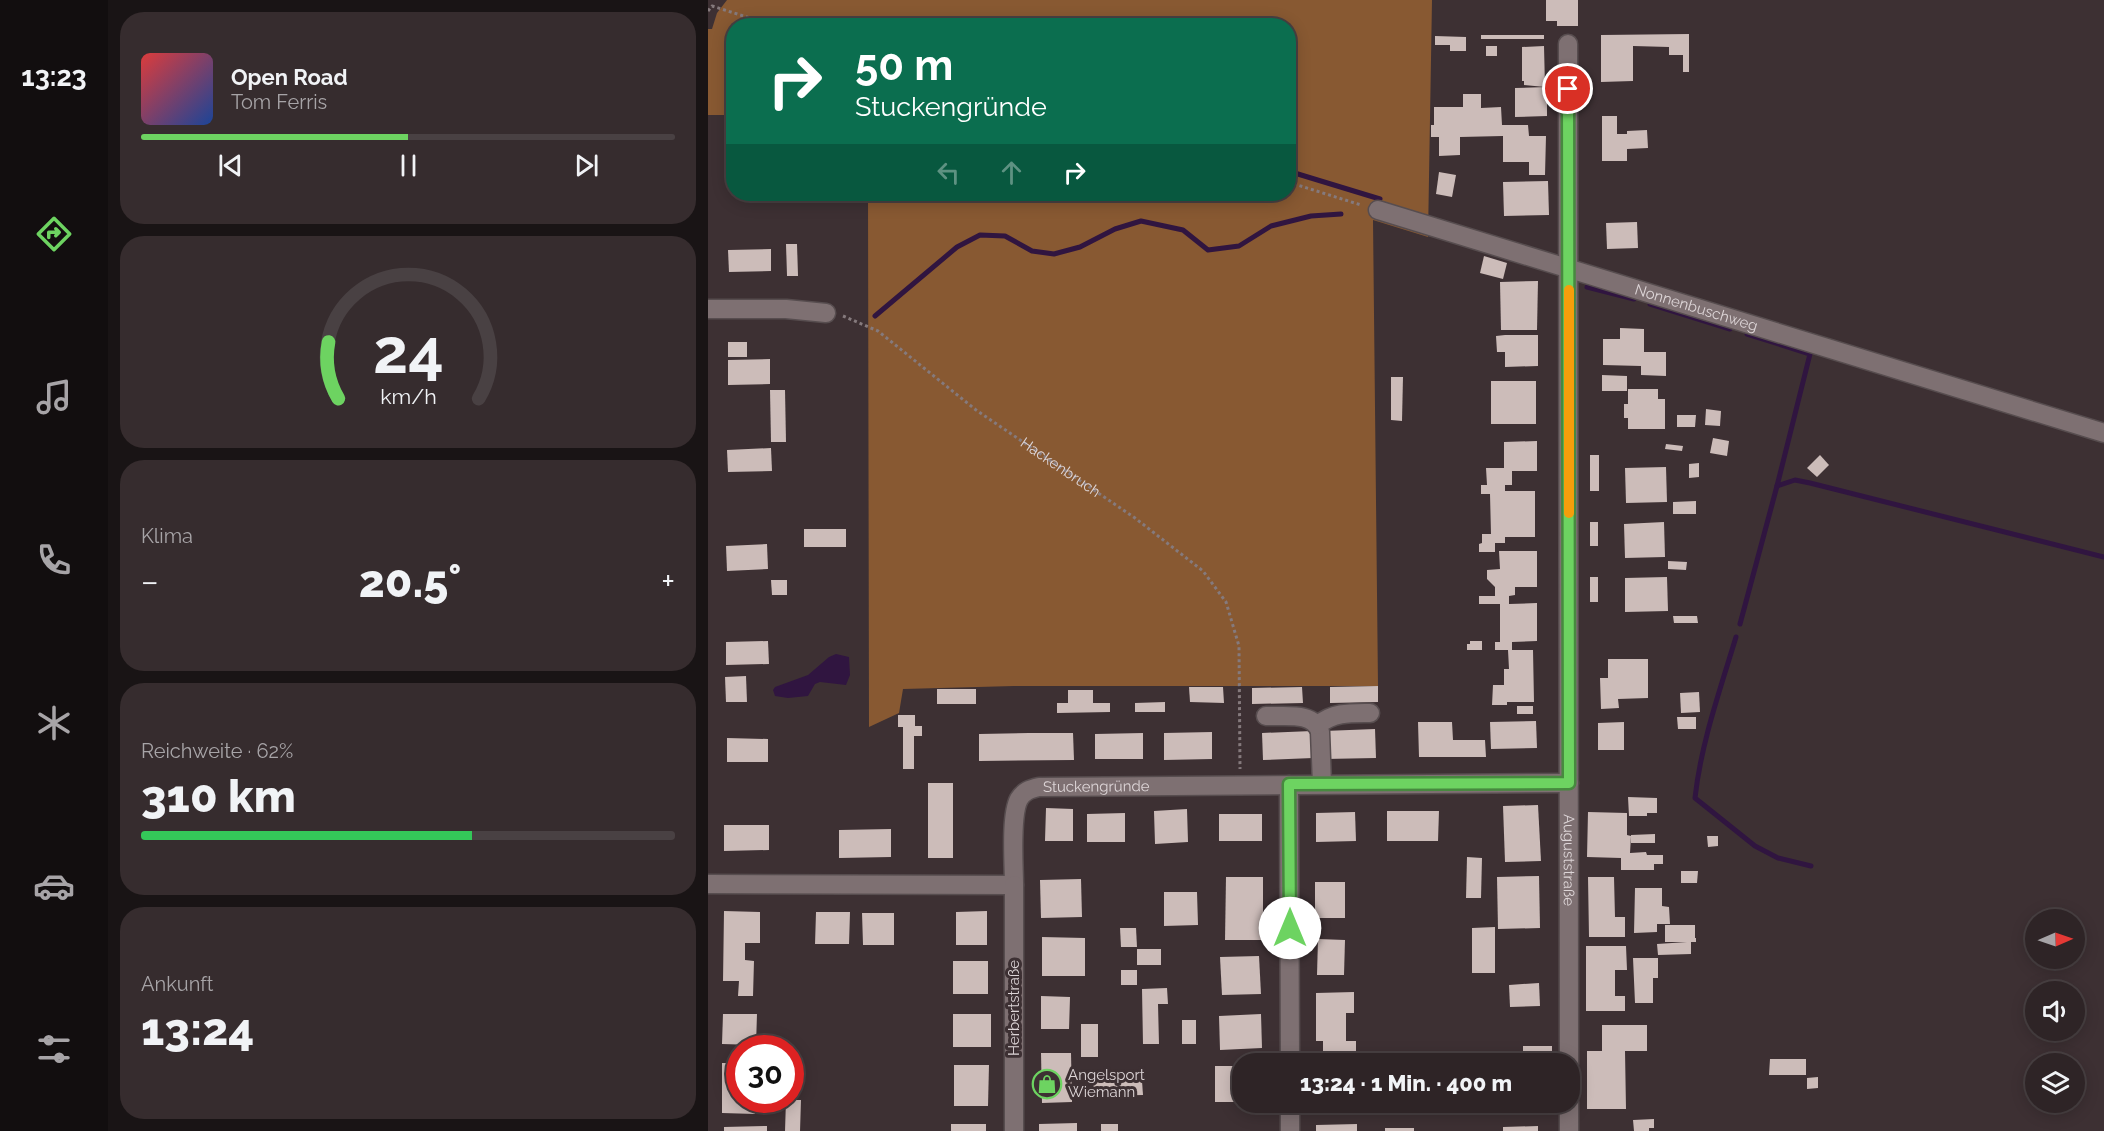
<!DOCTYPE html>
<html lang="de">
<meta charset="utf-8">
<style>
:root{--surface:#2e2426;--page:#362c2e;--text:#f1f3f6;--muted:#a7a4a7;--line:#494143;--accent:#6dd361}
body{margin:0;font-family:Raleway,sans-serif;background:var(--page);color:var(--text);height:100vh;display:flex;flex-direction:column;font-size:22px;white-space:nowrap}
*{box-sizing:border-box;margin:0}
p{font-size:20px;color:var(--muted)}
.icon{flex:none;width:33px;height:33px;fill:none;stroke:currentColor;stroke-width:2;stroke-linecap:round;stroke-linejoin:round}
.map{position:relative;flex:1;overflow:hidden}
.sheet{display:flex;flex-direction:column;gap:12px;padding:12px;background:#191415;width:600px}
.sheet>*{flex:none}
.hud{position:absolute;left:18px;top:18px;width:570px;height:183px;border-radius:24px;box-shadow:0 3px 15px #0003,0 0 0 2px var(--line);background:#0b6e4f;color:#fff;overflow:hidden}
.needle{width:39px;rotate:88deg}
.tools{position:absolute;left:1317px;top:909px;display:grid;gap:12px}
.tools a{display:grid;place-items:center;width:60px;height:60px;border-radius:50%;background:var(--surface);box-shadow:0 3px 15px #0003,0 0 0 2px var(--line);font-size:30px}
.speed{position:absolute;left:18px;top:1035px;display:flex;gap:12px;font-size:30px;font-weight:700;text-align:center}
.speed>*{display:grid;place-content:center;width:78px;height:78px;border-radius:50%;background:var(--surface);box-shadow:0 3px 15px #0003,0 0 0 2px var(--line);line-height:1}
.speed .limit{border:9px solid #d22;background:#fff;color:#111}
.pin{position:absolute;display:grid;place-items:center;width:51px;height:51px;color:#fff;margin:-26px;border:3px solid #fff;border-radius:50%;box-shadow:0 2px 6px #0007}
.me{position:absolute;width:66px;margin:-33px;rotate:0deg;stroke-linejoin:round;filter:drop-shadow(0 0 4px #0008)}
.turn{display:flex;align-items:center;gap:21px;height:126px;padding:0 30px;font-size:27px}
.turn .icon{width:78px;height:78px;stroke-width:2.5}
.turn b{display:block;font-size:42px;line-height:51px}
.lanes{display:flex;align-items:center;height:57px;padding:0 30px;background:#0003;justify-content:center;gap:30px;direction:ltr}
.lanes .off{opacity:.35}
.big{font-size:45px;font-weight:800;line-height:1.1}
.sheet .card{flex:1;display:flex;flex-direction:column;justify-content:center;gap:9px;min-width:0;padding:0 21px;border-radius:24px;background:var(--page)}
.sheet .dial{align-items:center;gap:0}
.dial svg{height:156px;overflow:visible;fill:none;stroke:var(--line);stroke-width:7;stroke-linecap:round;text-anchor:middle}
.dial text{fill:var(--text);stroke:none}
.song{display:flex;align-items:center;gap:18px}
.cover{width:72px;height:72px;border-radius:9px;background:linear-gradient(135deg,hsl(0 70% 55%),hsl(220 70% 35%))}
.played{height:6px;border-radius:3px;background:linear-gradient(90deg,var(--accent) 50%,var(--line) 50%)}
.keys{display:flex;justify-content:space-around;direction:ltr}
.heat{display:flex;justify-content:space-between;align-items:center;font-size:33px;direction:ltr}
.charge{height:9px;border-radius:4px;background:linear-gradient(90deg,#34c759 62%,var(--line) 0)}
.trip{position:absolute;left:524px;top:1053px;width:348px;height:60px;border-radius:24px;background:var(--surface);box-shadow:0 3px 15px #0003,0 0 0 2px var(--line);font-weight:800;line-height:60px;text-align:center}
main{display:flex;flex:1;min-height:0}
.tabs{display:flex;flex-direction:column;width:108px;justify-content:space-around;align-items:center;background:#120e0f;color:var(--muted)}
.tabs .icon{width:42px;height:42px}
.tabs .active{color:var(--accent)}
.tabs b{font-size:27px;color:var(--text)}
.map>svg:first-child{display:block}
.forest{fill:#885932}
.water{fill:#301540}
.lines{fill:none;stroke-linecap:round;stroke-linejoin:round}
.stream{stroke:#301540;stroke-width:5}
.building{fill:#ccbcb9}
.minor-casing{stroke:#574d4f;stroke-width:21}
.path{stroke:#857a7d;stroke-width:3;stroke-dasharray:3 3;stroke-linecap:butt}
.minor{stroke:#7e7072;stroke-width:18}
.route-casing{stroke:#47893f;stroke-width:15}
.route{stroke:#6dd361;stroke-width:10}
.slow{stroke:#f59e0b;stroke-width:10}
.labels{text-anchor:middle;dominant-baseline:central;stroke-width:6;stroke-linejoin:round;paint-order:stroke}
.street-label{font-size:15px;fill:#ddd5d7;stroke:#3d3033}
.poi-label{font-size:15px;fill:#ddd5d7;stroke:#3d3033;text-anchor:start}
</style>
<main>
<nav class="tabs">
<b>13:23</b>
<svg class="icon active" aria-label="directions" viewBox="0 0 24 24"><path d="M12 3l9 9-9 9-9-9zM9 14v-3h6M13 9l2 2-2 2"/></svg>
<svg class="icon" aria-label="music" viewBox="0 0 24 24"><path d="M9 18V5l10-2v13"/><circle cx="6" cy="18" r="3"/><circle cx="16" cy="16" r="3"/></svg>
<svg class="icon" aria-label="phone" viewBox="0 0 24 24"><path d="M5 4h4l2 5-3 2q2 4 5 5l2-3 5 2v4C11 20 4 13 5 4z"/></svg>
<svg class="icon" aria-label="climate" viewBox="0 0 24 24"><path d="M12 3v18M4 7l16 10M4 17L20 7"/></svg>
<svg class="icon" aria-label="car" viewBox="0 0 24 24"><path d="M5 17H2v-5l4-1 3-4h7l3 4 3 1v5h-3M9 17h6M6 11h13"/><circle cx="7" cy="17" r="2"/><circle cx="17" cy="17" r="2"/></svg>
<svg class="icon" aria-label="filters" viewBox="0 0 24 24"><path d="M4 7h16M4 17h16"/><circle cx="9" cy="7" r="2"/><circle cx="15" cy="17" r="2"/></svg>
</nav>
<section class="sheet">
<div class="card">
<div class="song"><i class="cover"></i><div><b>Open Road</b><p>Tom Ferris</p></div></div>
<div class="played"></div>
<div class="keys"><svg class="icon" aria-label="previous" viewBox="0 0 24 24"><path d="M18 5L8 12l10 7zM5 5v14"/></svg><svg class="icon" aria-label="pause" viewBox="0 0 24 24"><path d="M8 5v14M16 5v14"/></svg><svg class="icon" aria-label="next" viewBox="0 0 24 24"><path d="M6 5l10 7-10 7zM19 5v14"/></svg></div>
</div>
<div class="card dial"><svg viewBox="0 0 100 80">
<path d="M14 69A42 42 0 1 1 86 69"/>
<path d="M14 69A42 42 0 0 1 9 40" stroke="#6dd361"/>
<text x="50" y="56" font-size="32" font-weight="700">24</text>
<text x="50" y="72" font-size="11">km/h</text>
</svg></div>
<div class="card"><p>Klima</p>
<div class="heat"><a>−</a><b class="big">20.5°</b><a>+</a></div>
</div>
<div class="card"><p>Reichweite · 62%</p><b class="big">310 km</b><div class="charge"></div></div>
<div class="card"><p>Ankunft</p><b class="big">13:24</b></div>
</section>
<div class="map">
<svg width="1396" height="1131" viewBox="0 0 1396 1131">
<rect width="100%" height="100%" fill="#3d3033"/>
<path class="forest" d="M19,0H724L720,237L665,220L670,686H306L195,689L191,713L161,727L160,194H580V26H26L25,115H0V29H4L9,13Z"/>
<path class="water" d="M128,654L141,657L142,675L138,685L112,682L107,684L100,696L80,698L67,696L65,690L67,687L100,675L121,657Z"/>
<g class="lines">
<g class="stream">
<path d="M580,171L672,199"/>
<path d="M879,287L926,299"/>
<path d="M942,304L1022,329"/>
<path d="M167,316L249,247L272,235L297,236L324,251L346,254L372,247L407,229L433,221L475,230L500,250L531,246L563,226L603,216L633,214"/>
<path d="M1069,486L1087,480L1102,483L1396,557"/>
<path d="M1032,624L1069,486L1102,354L1039,334"/>
<path d="M1028,637C1012,690 993,743 987,798L1047,846L1070,858L1103,866"/>
</g>
</g>
<g class="building">
<path d="M838,0H870V26H849V21H838Z"/>
<path d="M981,34V72H975V55H961V47L925,46V81L893,82V35Z"/>
<rect x="773" y="35" width="63" height="4"/>
<path d="M727,36L758,37V51H742V45H727Z"/>
<rect x="778" y="46" width="11" height="10"/>
<path d="M836,46L837,87L816,85V81H814V47Z"/>
<path d="M839,87V116L807,117V88Z"/>
<path d="M755,94H773V108L793,107L794,125H820L821,136H838L837,175H821V162H795V136L752,137V155L731,156V137H723V125H726V107H755Z"/>
<path d="M894,116H909V134H919V131L939,130L940,148L919,149V161H894Z"/>
<path d="M26,161V185H21V162Z"/>
<path d="M731,172L748,175L744,197L728,194Z"/>
<path d="M840,181L841,215L796,216L795,182Z"/>
<path d="M929,222L930,248L899,249L898,223Z"/>
<path d="M78,244H89L90,276H79Z"/>
<path d="M63,249V271L21,272L20,250Z"/>
<path d="M776,256L799,263L795,279L772,273Z"/>
<path d="M830,281L829,330H793L792,282Z"/>
<path d="M912,328L936,329V352H958V376L933,375V366L895,365V339H912Z"/>
<path d="M797,335H830V366L797,367V352H789L788,336Z"/>
<rect x="20" y="342" width="19" height="15"/>
<path d="M62,359V384L20,385V360Z"/>
<path d="M894,375L919,376V391H894Z"/>
<path d="M683,377H695L694,421L683,420Z"/>
<rect x="783" y="381" width="45" height="43"/>
<path d="M920,389H950V399H957V429H920V418H916V404H920Z"/>
<path d="M62,390H77L78,442H63Z"/>
<path d="M998,409L1013,411L1012,426L997,425Z"/>
<path d="M969,415H988L987,427H969Z"/>
<path d="M1005,438L1021,441L1019,456L1002,453Z"/>
<path d="M829,441V471H804V485H797V491H827V537H797V543H787V552H771V544L774,543V534H783L782,494H773V485H779L778,468H796V442Z"/>
<path d="M958,444L975,446L974,451L957,449Z"/>
<path d="M63,448L64,471L20,472L19,450Z"/>
<rect x="882" y="455" width="9" height="36"/>
<path d="M1112,455L1121,465L1109,477L1099,468Z"/>
<path d="M991,463V477L981,478V464Z"/>
<path d="M958,467L959,502L918,503L917,468Z"/>
<path d="M988,501V514H965V502Z"/>
<rect x="882" y="522" width="8" height="24"/>
<path d="M956,522L957,557L917,558L916,524Z"/>
<rect x="96" y="529" width="42" height="18"/>
<path d="M59,544L60,569L19,571L18,546Z"/>
<path d="M791,551H829V587H807V595L801,596V604L829,603V641L804,642V650H825L826,702H799V705H784L785,685H796V669H801L800,650H787V642H792V604H771V596H787V587L779,579V570L792,569Z"/>
<path d="M960,561L979,562L978,570L960,569Z"/>
<rect x="882" y="577" width="8" height="25"/>
<path d="M959,577L960,611L917,612V578Z"/>
<path d="M63,580H79V595H64Z"/>
<path d="M965,616H989L990,623H966Z"/>
<path d="M60,641L61,664L18,665V642Z"/>
<path d="M762,641H774V650H759V644H762Z"/>
<path d="M900,659H940V698L910,699L911,708L893,709L892,678H900Z"/>
<path d="M38,676L39,702H18L17,677Z"/>
<path d="M670,686V702L622,703V687Z"/>
<path d="M481,687H515L516,703L482,702Z"/>
<path d="M594,687L595,703L544,704V688Z"/>
<rect x="229" y="689" width="39" height="15"/>
<path d="M360,690H385V703H402V712L349,713V703H360Z"/>
<path d="M991,692L992,712L973,713L972,693Z"/>
<path d="M457,702V712H427V703Z"/>
<rect x="809" y="706" width="16" height="8"/>
<path d="M190,715H207V726H214V736H206V769H195V727H190Z"/>
<path d="M969,717H988V729H970Z"/>
<path d="M828,721L829,748L783,749L782,722Z"/>
<path d="M710,722H744L745,740H777L778,757H711Z"/>
<path d="M916,722V750H890V723Z"/>
<path d="M667,729L668,758L617,759L616,731Z"/>
<path d="M604,731L605,758L555,760L554,733Z"/>
<path d="M504,732V759L456,760V733Z"/>
<path d="M321,733H365L366,760L271,761V734Z"/>
<path d="M435,733V759H387V734Z"/>
<path d="M19,738L60,739V762H19Z"/>
<rect x="220" y="783" width="25" height="75"/>
<path d="M920,797L949,798V813H939V816H921Z"/>
<path d="M830,805L833,861L797,862L795,806Z"/>
<path d="M338,808L365,809V841H337Z"/>
<path d="M479,809L480,842L447,844L446,811Z"/>
<path d="M679,811H731L730,841H679Z"/>
<path d="M647,812L648,841L608,842V813Z"/>
<path d="M880,812L919,813V835L923,836L922,853L938,852L939,855H955V864H946V870H913V858L879,857Z"/>
<path d="M417,813V842H379V814Z"/>
<rect x="511" y="814" width="43" height="27"/>
<path d="M16,825H61V850L16,851Z"/>
<path d="M183,829V857L131,858V830Z"/>
<path d="M947,834V843H923V835Z"/>
<path d="M999,836H1010V846L1000,847Z"/>
<path d="M759,857L774,858L773,898H758Z"/>
<path d="M973,871H990L989,883H973Z"/>
<path d="M831,876L832,928L790,929L789,877Z"/>
<path d="M518,877H555V940H517Z"/>
<path d="M880,877H906L907,917H917V937H881Z"/>
<path d="M373,879L374,917L333,918L332,880Z"/>
<rect x="607" y="882" width="30" height="36"/>
<path d="M927,888H954V906L961,907L962,924H949V932L926,933Z"/>
<path d="M456,892H489L490,925L456,926Z"/>
<path d="M16,911L52,912V943H37V960L46,961L45,996H30L31,981H15Z"/>
<path d="M279,911V945H248V912Z"/>
<path d="M108,912H142L141,944H107Z"/>
<path d="M154,913H186V945H155Z"/>
<path d="M957,925H987V938H988V942H983V954L950,955L949,944L979,942H957Z"/>
<path d="M787,927V973H764V928Z"/>
<path d="M412,928H428L429,947H413Z"/>
<path d="M334,937L377,938V976H334Z"/>
<path d="M610,939L637,940L636,975H609Z"/>
<path d="M878,946H918L919,970H907V996H917V1011H878Z"/>
<rect x="429" y="949" width="24" height="16"/>
<path d="M551,956L553,994L514,995L512,957Z"/>
<path d="M925,958H950V978H945V1003H927Z"/>
<rect x="245" y="961" width="35" height="33"/>
<rect x="413" y="970" width="16" height="15"/>
<path d="M831,983L832,1006L802,1007L801,985Z"/>
<path d="M459,988L460,1004H450L451,1044H435L434,989Z"/>
<path d="M646,992V1013H638V1041H648V1064H615V1041H608V993Z"/>
<path d="M333,996L362,997L361,1029H333Z"/>
<path d="M15,1014H49L48,1045L14,1044Z"/>
<rect x="245" y="1014" width="38" height="33"/>
<path d="M553,1014L554,1048L512,1050L511,1016Z"/>
<rect x="474" y="1020" width="14" height="24"/>
<rect x="373" y="1024" width="17" height="33"/>
<path d="M894,1025H939V1051H917L918,1109H879V1051H894Z"/>
<rect x="815" y="1046" width="29" height="18"/>
<path d="M333,1053H363L364,1102L334,1103Z"/>
<path d="M1062,1059H1098V1075H1061Z"/>
<path d="M14,1063H32V1100H47V1114L14,1113Z"/>
<path d="M246,1065H281L280,1106H246Z"/>
<rect x="507" y="1066" width="27" height="36"/>
<path d="M1110,1077V1088L1099,1089V1078Z"/>
<path d="M385,1081H434L435,1095L385,1096Z"/>
<path d="M78,1100H93L92,1131H77Z"/>
<rect x="615" y="1102" width="33" height="4"/>
<path d="M815,1102H843V1106L815,1105Z"/>
<path d="M946,1119V1128H941V1131H926L925,1120Z"/>
<path d="M369,1123V1131H331V1124Z"/>
<rect x="243" y="1124" width="35" height="7"/>
<rect x="393" y="1124" width="17" height="7"/>
<path d="M649,1124V1131H608V1125Z"/>
<path d="M59,1126V1131H16V1127Z"/>
<path d="M830,1126V1131H795V1127Z"/>
<rect x="677" y="1128" width="29" height="3"/>
</g>
<g class="lines">
<g class="minor-casing">
<g id="minor">
<path id="s2" d="M860,44L861,1064"/>
<path id="s3" d="M670,210L1396,433"/>
<path d="M0,309H78L118,313"/>
<path d="M558,716C576,717 606,711 612,732L614,784"/>
<path d="M610,725C626,712 642,713 662,713"/>
<path d="M581,785L582,1064"/>
<path id="s4" d="M0,884L306,885C306,865 302,816 311,799C316,791 322,789 331,787L861,783"/>
<path d="M306,885V1131"/>
<path d="M582,1102V1131"/>
<path d="M861,1102V1131"/>
</g>
</g>
<g class="path">
<path d="M0,11L4,6L67,26"/>
<path d="M580,182L653,205"/>
<path id="s1" d="M135,316L170,331L268,410L427,518L495,571L518,602L531,646L532,769"/>
</g>
<use href="#minor" class="minor"/>
</g>
<g class="lines">
<g class="route-casing">
<path id="route" d="M582,928L581,784L861,783L860,89"/>
</g>
<use href="#route" class="route"/>
<path class="slow" d="M861,513V290"/>
</g>
<defs>
<g id="shop-ring" transform="scale(1.5)"><circle r="9.5" fill="#3d3033" stroke="#6dd361" stroke-width="1.5"/><path d="M-5-2.5h2.3a2.7 3.5 0 0 1 5.4 0H5L5.5 6h-11ZM-1.5-2.5h3a1.5 2.3 0 0 0-3 0Z" fill="#6dd361"/></g>
</defs>
<g fill-rule="evenodd">
<use href="#shop-ring" x="339" y="1084"/>
</g>
<g class="labels">
<g class="street-label">
<text stroke="none"><textPath href="#s3" startOffset="333">Nonnenbuschweg</textPath></text>
<text stroke="none"><textPath href="#s1" startOffset="266">Hackenbruch</textPath></text>
<text stroke="none"><textPath href="#s4" startOffset="474">Stuckengründe</textPath></text>
<text stroke="none"><textPath href="#s2" startOffset="816">Auguststraße</textPath></text>
<text transform="translate(306 1008) rotate(-90)">Herbertstraße</text>
</g>
<g class="poi-label">
<text x="360" y="1075">Angelsport<tspan x="360" dy="17">Wiemann</tspan></text>
</g>
</g>
</svg>
<div class="tools">
<a><svg class="needle" viewBox="-14 -14 28 28"><path d="M0-13l5 13h-10z" fill="#e53935"/><path d="M0 13l5-13h-10z" fill="#a7a4a7"/></svg></a>
<a><svg class="icon" aria-label="sound" viewBox="0 0 24 24"><path d="M4 9h4l5-4v14l-5-4H4zM17 9q2 3 0 6"/></svg></a>
<a><svg class="icon" aria-label="layers" viewBox="0 0 24 24"><path d="M12 4l9 5-9 5-9-5zM3 14l9 5 9-5"/></svg></a>
</div>
<div class="speed"><div class="limit">30</div></div>
<div class="pin" style="left:860px;top:89px;background:#d93025"><svg class="icon" aria-label="arrive" viewBox="0 0 24 24"><path d="M6 21V4h12l-3 4 3 4H6"/></svg></div>
<svg class="me" style="left:582px;top:928px" viewBox="-20 -20 40 40"><circle r="19" fill="#fff"/><path d="M0-13L10 11 0 6-10 11z" fill="#6dd361"/></svg>
<div class="trip">13:24 · 1 Min. · 400 m</div>
<div class="hud">
<div class="turn"><svg class="icon" aria-label="right" viewBox="0 0 24 24"><path d="M7 20v-9h11M14 6l5 5-5 5"/></svg><div><b>50 m</b>Stuckengründe</div></div>
<div class="lanes"><svg class="icon off" aria-label="left" viewBox="0 0 24 24"><path d="M17 20v-9H6M10 6l-5 5 5 5"/></svg><svg class="icon off" aria-label="ahead" viewBox="0 0 24 24"><path d="M12 20V5M6 11l6-6 6 6"/></svg><svg class="icon" aria-label="right" viewBox="0 0 24 24"><path d="M7 20v-9h11M14 6l5 5-5 5"/></svg></div>
</div>
</div>
</main>
